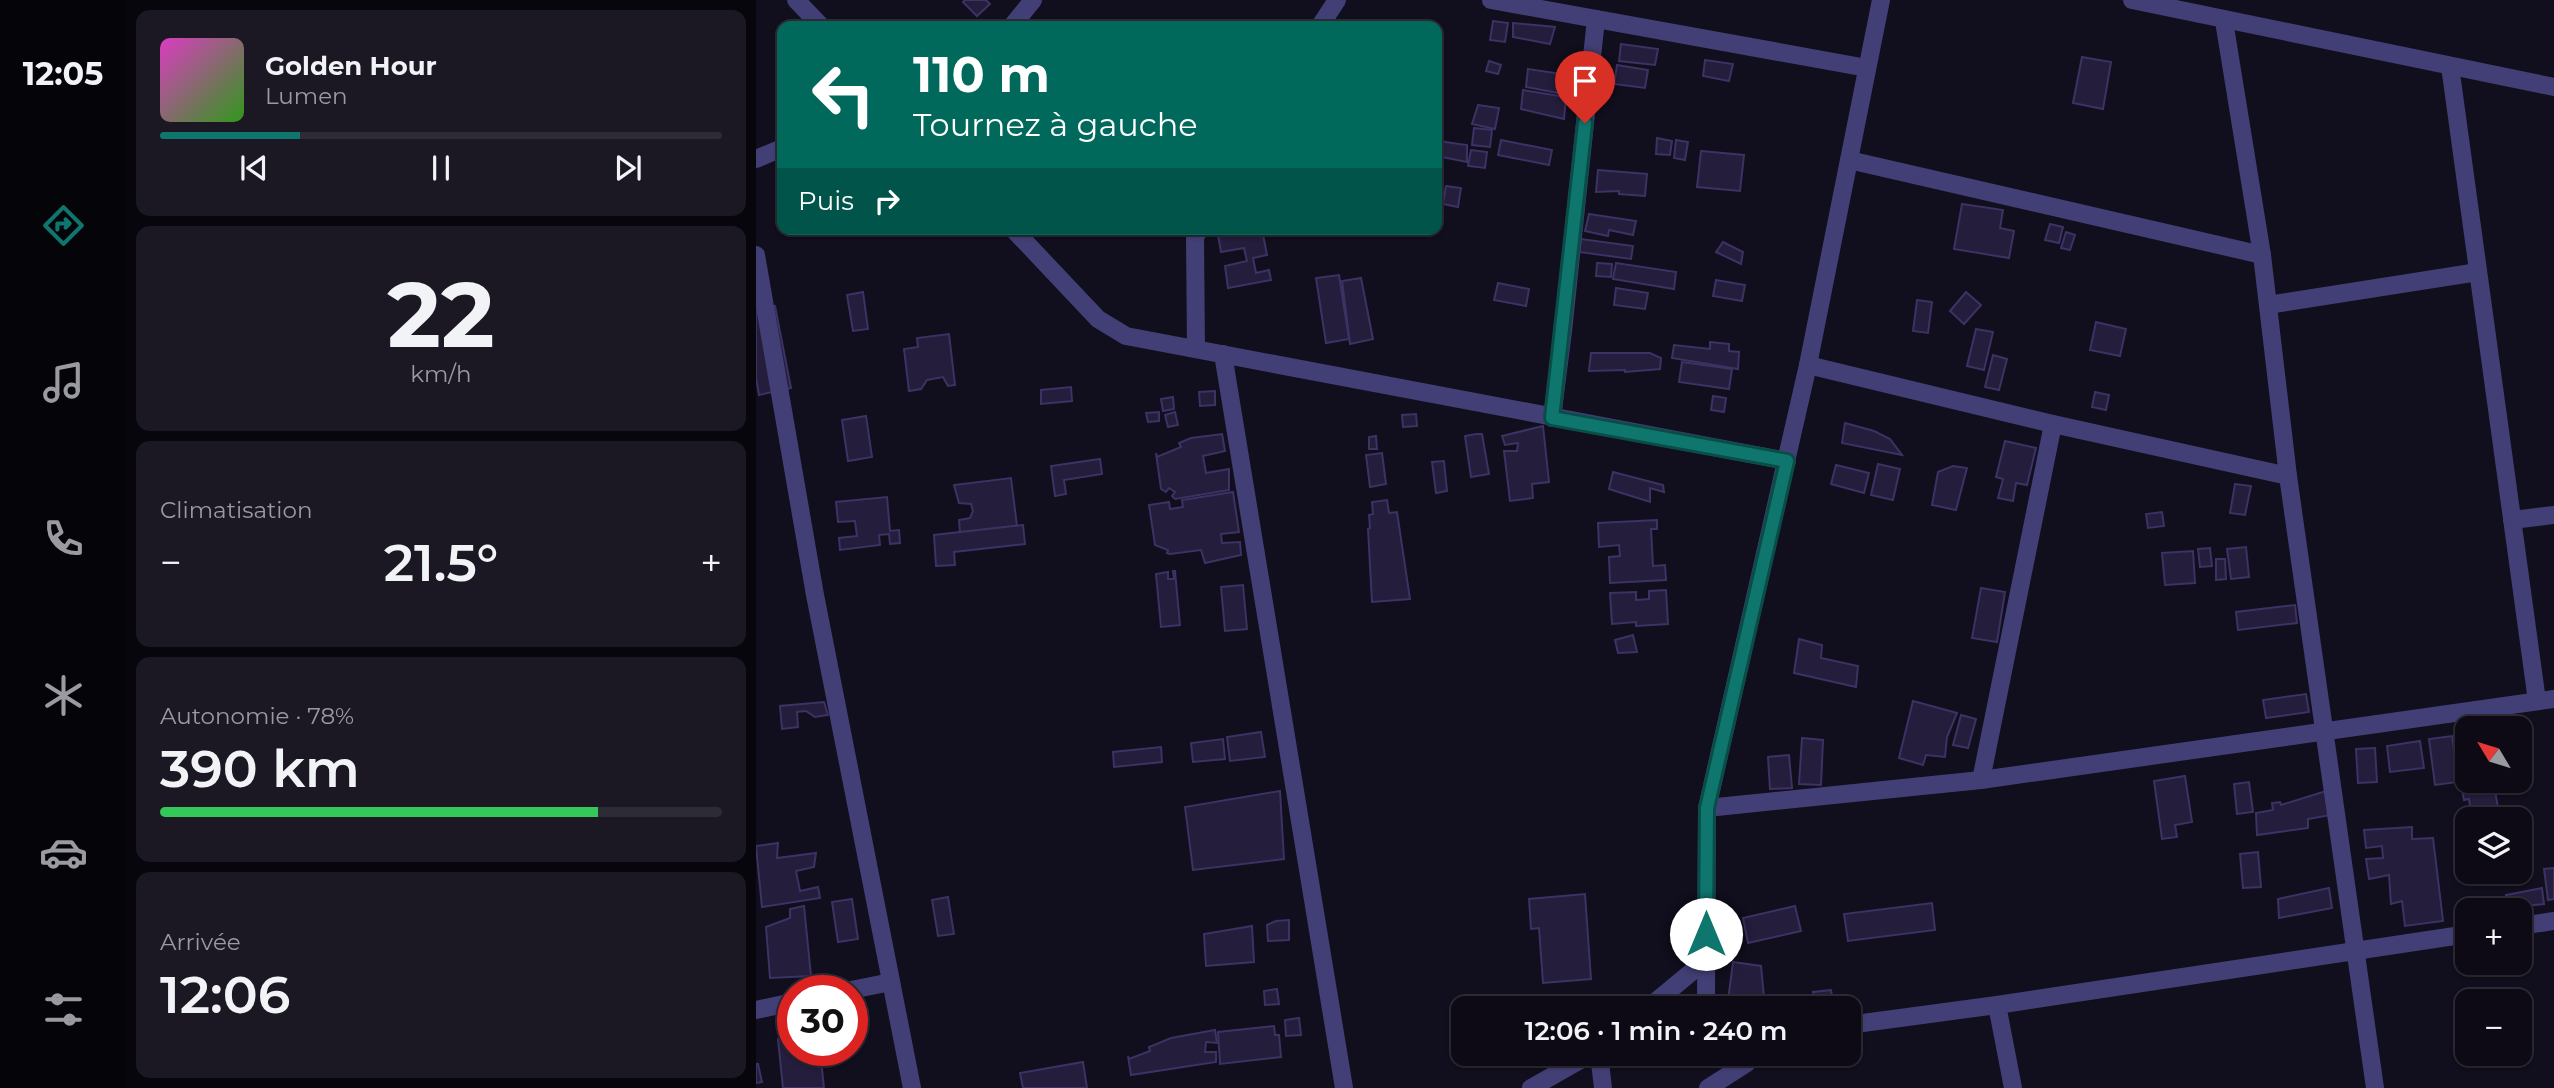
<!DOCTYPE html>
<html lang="fr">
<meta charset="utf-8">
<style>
:root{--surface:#0d0a16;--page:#1b1823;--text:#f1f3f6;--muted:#9a9aa1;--line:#2d2b35;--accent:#0f766e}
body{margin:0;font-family:Montserrat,sans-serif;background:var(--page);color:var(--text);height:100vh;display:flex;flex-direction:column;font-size:26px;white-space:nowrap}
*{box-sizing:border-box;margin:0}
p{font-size:23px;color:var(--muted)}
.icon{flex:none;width:38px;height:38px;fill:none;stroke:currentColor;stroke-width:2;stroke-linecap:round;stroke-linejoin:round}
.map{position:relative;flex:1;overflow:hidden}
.drawer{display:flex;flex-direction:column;gap:10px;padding:10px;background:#07060c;width:630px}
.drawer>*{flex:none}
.guide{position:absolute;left:21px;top:21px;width:665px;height:214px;border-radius:14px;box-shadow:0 2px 5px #0004,0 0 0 2px var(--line);background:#00695c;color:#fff;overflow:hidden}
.needle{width:46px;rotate:308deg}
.fabs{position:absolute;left:1699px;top:716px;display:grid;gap:14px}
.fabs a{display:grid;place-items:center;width:77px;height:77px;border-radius:14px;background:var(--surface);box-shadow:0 2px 5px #0004,0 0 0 2px var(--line);font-size:35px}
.speed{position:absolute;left:21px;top:975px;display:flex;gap:14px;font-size:35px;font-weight:700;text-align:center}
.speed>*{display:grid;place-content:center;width:91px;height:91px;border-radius:50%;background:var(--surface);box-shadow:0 2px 5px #0004,0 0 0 2px var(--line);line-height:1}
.speed .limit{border:10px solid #d22;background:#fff;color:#111}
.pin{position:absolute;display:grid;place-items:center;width:60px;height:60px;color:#fff;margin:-72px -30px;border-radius:50% 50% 50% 0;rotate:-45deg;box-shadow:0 0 7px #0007}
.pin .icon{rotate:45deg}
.me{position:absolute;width:77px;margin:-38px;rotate:0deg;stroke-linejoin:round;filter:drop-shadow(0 0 5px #0008)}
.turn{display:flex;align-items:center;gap:24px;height:147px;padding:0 21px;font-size:32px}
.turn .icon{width:91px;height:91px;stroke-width:2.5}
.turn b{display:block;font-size:49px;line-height:60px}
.then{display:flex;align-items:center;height:66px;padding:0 21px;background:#0003;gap:14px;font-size:26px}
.big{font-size:52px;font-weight:600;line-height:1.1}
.drawer .widget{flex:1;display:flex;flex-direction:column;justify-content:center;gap:10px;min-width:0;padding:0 24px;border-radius:14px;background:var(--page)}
.drawer .dial{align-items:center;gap:0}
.dial b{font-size:91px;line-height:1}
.song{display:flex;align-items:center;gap:21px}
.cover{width:84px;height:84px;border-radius:10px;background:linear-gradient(135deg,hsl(310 70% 55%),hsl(110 70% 35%))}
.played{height:7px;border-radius:4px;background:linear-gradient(90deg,var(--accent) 25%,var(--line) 25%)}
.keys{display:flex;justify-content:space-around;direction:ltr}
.heat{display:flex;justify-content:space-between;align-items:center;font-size:38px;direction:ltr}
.charge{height:10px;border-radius:5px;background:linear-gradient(90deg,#34c759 78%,var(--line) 0)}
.trip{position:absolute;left:695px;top:996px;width:410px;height:70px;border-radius:14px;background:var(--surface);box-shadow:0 2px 5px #0004,0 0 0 2px var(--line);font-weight:600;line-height:70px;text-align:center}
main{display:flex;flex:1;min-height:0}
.menu{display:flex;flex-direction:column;width:126px;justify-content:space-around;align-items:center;background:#050409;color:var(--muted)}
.menu .icon{width:49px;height:49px}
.menu .selected{color:var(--accent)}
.menu b{font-size:32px;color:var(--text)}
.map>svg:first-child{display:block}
.building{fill:#241d3b;stroke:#3d3264;stroke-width:2}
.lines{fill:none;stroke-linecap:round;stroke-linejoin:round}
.street{stroke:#423f76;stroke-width:18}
.route-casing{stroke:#0a4d48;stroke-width:18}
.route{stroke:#0f766e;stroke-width:12}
</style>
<main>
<nav class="menu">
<b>12:05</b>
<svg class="icon selected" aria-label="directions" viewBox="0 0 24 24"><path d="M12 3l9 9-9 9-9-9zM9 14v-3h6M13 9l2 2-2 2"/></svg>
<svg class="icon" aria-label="music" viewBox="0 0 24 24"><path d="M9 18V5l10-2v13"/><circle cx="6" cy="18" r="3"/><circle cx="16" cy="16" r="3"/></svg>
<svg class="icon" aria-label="phone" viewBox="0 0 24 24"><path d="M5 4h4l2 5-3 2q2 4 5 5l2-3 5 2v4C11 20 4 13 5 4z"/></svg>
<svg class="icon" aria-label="climate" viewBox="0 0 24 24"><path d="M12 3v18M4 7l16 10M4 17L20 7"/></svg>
<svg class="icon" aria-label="car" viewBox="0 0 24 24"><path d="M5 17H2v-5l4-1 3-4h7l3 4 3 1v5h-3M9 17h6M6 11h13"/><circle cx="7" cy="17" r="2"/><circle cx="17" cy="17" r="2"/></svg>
<svg class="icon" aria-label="filters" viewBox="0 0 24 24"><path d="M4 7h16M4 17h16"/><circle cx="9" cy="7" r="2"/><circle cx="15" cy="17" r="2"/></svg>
</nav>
<section class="drawer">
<div class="widget">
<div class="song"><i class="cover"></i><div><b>Golden Hour</b><p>Lumen</p></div></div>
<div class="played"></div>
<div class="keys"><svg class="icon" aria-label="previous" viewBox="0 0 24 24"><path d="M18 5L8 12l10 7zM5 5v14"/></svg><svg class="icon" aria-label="pause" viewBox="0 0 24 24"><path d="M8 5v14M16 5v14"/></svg><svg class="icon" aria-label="next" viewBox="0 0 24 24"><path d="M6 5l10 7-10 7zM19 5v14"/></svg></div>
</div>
<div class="widget dial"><b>22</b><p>km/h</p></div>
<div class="widget"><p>Climatisation</p>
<div class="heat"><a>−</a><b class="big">21.5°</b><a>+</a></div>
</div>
<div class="widget"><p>Autonomie · 78%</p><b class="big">390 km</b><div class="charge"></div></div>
<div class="widget"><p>Arrivée</p><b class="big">12:06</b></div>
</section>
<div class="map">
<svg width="1798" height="1088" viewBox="0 0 1798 1088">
<rect width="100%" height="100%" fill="#110e1d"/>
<g class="building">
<path d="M209,0H230L234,4L221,16L207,2Z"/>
<path d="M737,21L752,23L749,42L734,40Z"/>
<path d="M757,23L799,27L794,44L757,37Z"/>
<path d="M865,44L902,49L899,65L863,61Z"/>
<path d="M1326,57L1355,62L1347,109L1317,103Z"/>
<path d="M949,60L977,64L973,81L947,76Z"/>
<path d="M733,61L745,65L742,74L730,71Z"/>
<path d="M861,65L892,70L889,88L858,84Z"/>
<path d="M772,69L819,76L813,95L770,87Z"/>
<path d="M767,90L810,97L808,119L765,109Z"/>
<path d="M722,105L743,108L739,129L716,124Z"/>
<path d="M718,128L736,130L734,147L716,145Z"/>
<path d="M901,138L916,141L914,155L900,154Z"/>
<path d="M745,140L796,150L793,165L742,155Z"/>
<path d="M920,140L932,142L929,160L918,158Z"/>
<path d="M682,141L711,145V162L681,156Z"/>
<path d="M715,150L731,152L729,168L712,166Z"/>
<path d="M945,151L988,155L984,191L941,187Z"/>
<path d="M842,170L891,174L889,196L863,194V191L840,192Z"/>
<path d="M690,186L705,188L702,207L687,204Z"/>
<path d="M1206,204L1247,210L1244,228L1258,231L1253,258L1198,249Z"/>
<path d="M833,214L880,221L877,235L853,230L852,236L829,231Z"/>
<path d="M1294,224L1307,227L1303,243L1289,240Z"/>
<path d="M461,229H506L511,255L497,258L500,273L513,270L515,280L472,288L469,266L491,261L488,248L465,252Z"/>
<path d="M1310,232L1319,235L1314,250L1305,248Z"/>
<path d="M825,239L877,246L875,259L823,252Z"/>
<path d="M967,242L987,252L985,264L960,252Z"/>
<path d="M841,263L856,264L855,277L840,276Z"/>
<path d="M860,263L920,272L918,289L857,279Z"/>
<path d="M583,275L593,339L570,343L560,278Z"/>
<path d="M605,278L617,339L594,344L586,281Z"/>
<path d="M960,280L989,285L986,301L957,296Z"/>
<path d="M742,283L773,289L770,306L738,300Z"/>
<path d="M860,288L892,293L889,309L858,305Z"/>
<path d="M107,292L112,329L97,331L91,295Z"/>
<path d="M1210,292L1225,305L1208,324L1194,311Z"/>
<path d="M1161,300L1176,302L1172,333L1157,331Z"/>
<path d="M19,306L35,388L3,395L0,378V310Z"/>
<path d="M1340,322L1370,329L1364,356L1334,350Z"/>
<path d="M1220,329L1237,332L1228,370L1211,366Z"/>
<path d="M193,334L199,385L192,386L187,377L171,380L165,389L153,391L148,349L162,347L161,338Z"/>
<path d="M954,342L973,344V351L983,352L982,369L916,358L918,345L954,349Z"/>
<path d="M835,353H894L905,358L904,369L869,372V370L833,371Z"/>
<path d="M1237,355L1251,359L1243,390L1229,387Z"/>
<path d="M926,362L976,369L973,389L923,382Z"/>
<path d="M315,387L316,401L285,404V390Z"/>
<path d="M459,391V405L444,406L443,392Z"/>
<path d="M1339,392L1353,395L1350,410L1336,407Z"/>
<path d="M957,396L970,398L968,412L955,410Z"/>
<path d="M417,397L418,409L407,411L405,399Z"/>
<path d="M403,412V421L392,422L390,413Z"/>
<path d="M419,412L422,425L412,427L409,415Z"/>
<path d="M660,414L661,426L647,427L646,415Z"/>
<path d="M110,416L116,457L92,461L86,420Z"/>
<path d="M1089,423L1118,431L1134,439L1146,455L1086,443Z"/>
<path d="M787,426L793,482L776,484L777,498L754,501L748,451H761L762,443L749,445L746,436Z"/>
<path d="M466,434L469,451L447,456L450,473L473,469V490L419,499L416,496L419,492L413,488L410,492L405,489L400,453L401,457L425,447L423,443L435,438Z"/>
<path d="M720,434H726L733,474L715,477L709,436Z"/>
<path d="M620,436L621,449H613V437Z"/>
<path d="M1249,441L1280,448L1271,485L1260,483L1257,501L1242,498L1247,479L1240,477Z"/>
<path d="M626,453L630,484L614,487L610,455Z"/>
<path d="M344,459L346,474L308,480L310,494L299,496L295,466Z"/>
<path d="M688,461L691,491L680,493L676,462Z"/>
<path d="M1122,464L1144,469L1137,500L1115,495Z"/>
<path d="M1080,465L1113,473L1108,493L1075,484Z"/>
<path d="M1197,466L1211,468L1200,510L1176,505L1182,472Z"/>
<path d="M857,472L907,485L908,492L894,488V502L853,489Z"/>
<path d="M255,478L261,526L204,533L203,520L214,518L217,511L215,504L203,503L198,485Z"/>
<path d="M1479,484L1495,486L1489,515L1474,513Z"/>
<path d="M477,492L483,532L465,534L466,543L484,542L485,555L449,563L445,550L414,554L411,553L412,550L399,545L393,505L413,502L414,509L427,507L426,500Z"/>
<path d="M131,497L134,531L143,530L144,543L134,544L133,534L123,535L124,545L84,550L83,538L101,536L99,521L82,522L80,502Z"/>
<path d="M631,500L633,513L641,512L654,599L616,602L612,529L614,528L613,515L617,514L616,502Z"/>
<path d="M1406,512L1408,526L1392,528L1390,514Z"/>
<path d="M901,520V529H895L897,566L909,565L910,580L854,583L853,557L864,556L863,545L843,547L842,523Z"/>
<path d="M267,525L269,544L198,552L199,565L180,566L178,535Z"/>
<path d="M1490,547L1493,577L1475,579L1471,549Z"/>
<path d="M1454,548L1456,566L1444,567L1442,549Z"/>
<path d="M1437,551L1439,583L1409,585L1406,553Z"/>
<path d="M1460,559H1469L1470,579L1460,580Z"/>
<path d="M417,571H419L424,625L405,627L400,574L412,572V579H418Z"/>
<path d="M487,585L491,629L469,631L465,587Z"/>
<path d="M1225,588L1249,592L1241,642L1216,638Z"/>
<path d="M910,590L912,624L880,626V622L856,624L854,593L880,592V600L893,599V591Z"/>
<path d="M1539,605L1541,623L1482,630L1480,612Z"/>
<path d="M877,635L881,652L862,653L859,640Z"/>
<path d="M1043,639L1066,645L1065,658L1102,666L1100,687L1038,673Z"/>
<path d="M1550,694L1553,712L1510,718L1507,700Z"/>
<path d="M1157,701L1201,713L1191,737L1189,757L1170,755L1167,765L1143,758Z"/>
<path d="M68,702L72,715L59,717L50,711L41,712L42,727L26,729L24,706Z"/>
<path d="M1205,715L1220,719L1212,748L1197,745Z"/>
<path d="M1763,717L1767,738L1764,739V728H1746L1744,720Z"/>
<path d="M505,732L509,757L474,761L471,737Z"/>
<path d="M1696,736L1702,782L1679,785L1673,739Z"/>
<path d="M1046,738L1067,740L1065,785L1043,784Z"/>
<path d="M467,739L469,759L437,762L435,743Z"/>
<path d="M1664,741L1668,768L1634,772L1631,746Z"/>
<path d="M405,747L406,762L358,767L357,752Z"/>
<path d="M1619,748L1621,782L1602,783L1600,749Z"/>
<path d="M1708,752L1710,760H1712V780H1737L1743,813L1716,819L1713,799L1708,800L1699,754Z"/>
<path d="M1033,755L1036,788L1014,789L1012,757Z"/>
<path d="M1429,776L1436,822L1419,825L1421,837L1406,839L1398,781Z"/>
<path d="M1493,782L1497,812L1481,814L1478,784Z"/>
<path d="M1573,790L1575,815L1552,819V828L1501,835L1500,813L1517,810L1516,803L1524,802L1525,805Z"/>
<path d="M524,791L528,859L437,870L429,807Z"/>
<path d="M1656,827V839L1677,838L1687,921L1649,926L1646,901L1635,904L1633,875L1613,879L1610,859L1627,858L1626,846L1610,848L1608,830Z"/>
<path d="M22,843L21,858L60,853L58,867L40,871L44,891L62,887L64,898L6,907L0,846Z"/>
<path d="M1502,852L1505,887L1487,888L1484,854Z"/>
<path d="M1798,868V899L1792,900L1788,869Z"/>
<path d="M1573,888L1576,908L1523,918L1522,899Z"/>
<path d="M1786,888L1788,904L1770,906L1771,916H1764V910H1751L1750,895Z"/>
<path d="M829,894L835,979L787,983L783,928L775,929L773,899Z"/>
<path d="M192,897L198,934L182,936L176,900Z"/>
<path d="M96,899L102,939L82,942L76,902Z"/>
<path d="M1176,903L1179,930L1092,941L1088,914Z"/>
<path d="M48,906L55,976L14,978L10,927L34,918V909Z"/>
<path d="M1039,906L1045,931L992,943L987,918Z"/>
<path d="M533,920V940L512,941L511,925L520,921Z"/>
<path d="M496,926L498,962L450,966L448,934Z"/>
<path d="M977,962L1005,966L1009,1008H971Z"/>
<path d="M521,989L523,1004L509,1005L508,991Z"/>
<path d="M1075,990L1078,1008H1059L1057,992Z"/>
<path d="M543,1018L545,1035L530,1036L529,1020Z"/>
<path d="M518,1026L519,1035H523L525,1057L464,1064L462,1032Z"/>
<path d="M459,1030L461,1043L450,1042L449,1052H460V1062L375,1075L372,1056L373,1059L394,1051L393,1047L415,1038Z"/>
<path d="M37,1037V1050H64L68,1088H27L22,1039Z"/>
<path d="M327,1062L331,1088H267L264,1073Z"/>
<path d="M0,1064H2L6,1082L0,1083Z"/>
</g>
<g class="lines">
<g class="street">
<path d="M40,0L65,26"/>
<path d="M735,0L1111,68"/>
<path d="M1376,0L1798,87"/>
<path d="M1468,21L1506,255L1532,476L1619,1088"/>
<path d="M256,26L277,0"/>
<path d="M564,26L581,0"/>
<path d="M1694,66L1781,701"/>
<path d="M0,159L26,148"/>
<path d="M1093,160L1506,255"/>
<path d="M257,229L342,319L370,336L1031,461"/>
<path d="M0,255L59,595L156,1088"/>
<path d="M1512,305L1722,272"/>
<path d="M440,349L439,237L444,229"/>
<path d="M467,354L588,1088"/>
<path d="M1052,365L1297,424L1532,476"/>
<path d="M796,418L807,331L840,19"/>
<path d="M1756,520L1798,515"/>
<path d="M1225,780L1297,424"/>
<path d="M951,808L1225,780L1798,699"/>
<path d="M1764,926L1798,921"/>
<path d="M95,990L135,982"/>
<path d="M1241,1005L1257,1088"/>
<path d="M892,1008L950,960"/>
<path d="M954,1008L950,998L951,808L1052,365L1125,0"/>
<path d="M0,1010L37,1002"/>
<path d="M1092,1025L1241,1005L1712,934"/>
<path d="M843,1054L847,1088"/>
<path d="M775,1088L835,1054"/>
<path d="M952,1088L991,1063L986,1054"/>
</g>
</g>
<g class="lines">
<g class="route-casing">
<path id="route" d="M829,123L796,418L1031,461L951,808L950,934"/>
</g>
<use href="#route" class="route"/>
</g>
</svg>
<div class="fabs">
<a><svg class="needle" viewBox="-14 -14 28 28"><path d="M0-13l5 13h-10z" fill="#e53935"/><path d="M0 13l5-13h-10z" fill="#9a9aa1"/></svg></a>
<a><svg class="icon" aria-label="layers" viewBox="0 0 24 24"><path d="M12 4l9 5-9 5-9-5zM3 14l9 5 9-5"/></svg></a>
<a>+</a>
<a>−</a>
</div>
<div class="speed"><div class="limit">30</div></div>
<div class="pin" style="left:829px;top:123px;background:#d93025"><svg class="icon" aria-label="arrive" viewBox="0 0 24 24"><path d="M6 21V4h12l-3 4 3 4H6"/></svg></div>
<svg class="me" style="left:950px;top:934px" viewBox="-20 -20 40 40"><circle r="19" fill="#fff"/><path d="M0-13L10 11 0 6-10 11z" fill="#0f766e"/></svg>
<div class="trip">12:06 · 1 min · 240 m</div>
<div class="guide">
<div class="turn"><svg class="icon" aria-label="left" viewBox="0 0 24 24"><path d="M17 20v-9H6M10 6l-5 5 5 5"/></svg><div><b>110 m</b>Tournez à gauche</div></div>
<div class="then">Puis<svg class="icon" aria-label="right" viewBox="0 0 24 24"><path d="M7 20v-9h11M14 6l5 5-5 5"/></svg></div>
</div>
</div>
</main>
